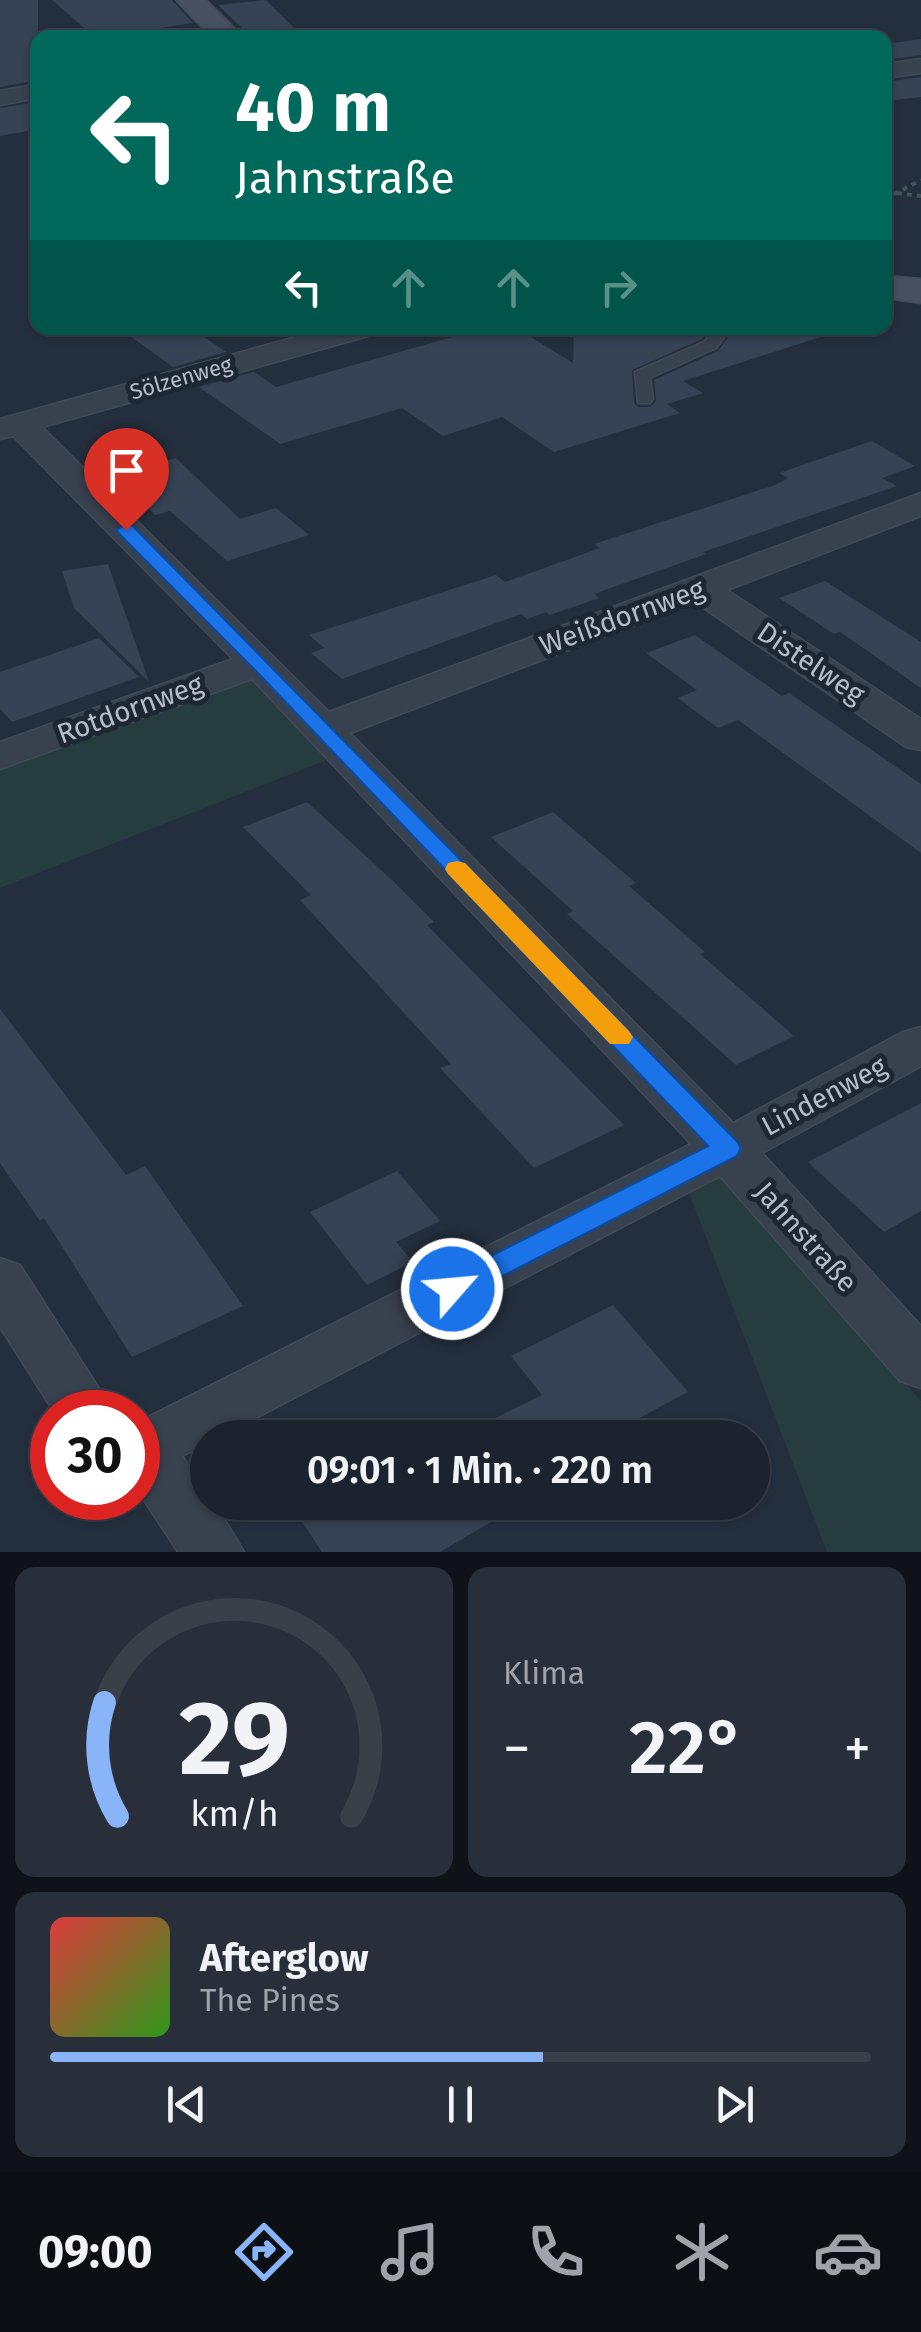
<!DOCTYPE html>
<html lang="de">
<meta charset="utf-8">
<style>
:root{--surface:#1b232e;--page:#282f3a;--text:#f1f3f6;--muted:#a0a4aa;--line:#39404a;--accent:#8ab4f8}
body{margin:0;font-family:"Fira Sans",sans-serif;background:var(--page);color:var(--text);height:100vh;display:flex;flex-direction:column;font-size:38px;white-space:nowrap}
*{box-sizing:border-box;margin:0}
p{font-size:32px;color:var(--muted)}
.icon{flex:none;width:55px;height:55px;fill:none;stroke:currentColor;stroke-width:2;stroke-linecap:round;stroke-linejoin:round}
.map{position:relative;height:1552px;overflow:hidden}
.side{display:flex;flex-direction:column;gap:15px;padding:15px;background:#0f1319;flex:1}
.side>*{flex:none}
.banner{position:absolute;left:30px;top:30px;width:862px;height:305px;border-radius:20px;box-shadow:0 2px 8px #0004,0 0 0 2px var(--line);background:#00695c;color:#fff;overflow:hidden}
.speed{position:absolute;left:30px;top:1390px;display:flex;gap:20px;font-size:50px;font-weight:700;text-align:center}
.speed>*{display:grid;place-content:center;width:130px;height:130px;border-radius:50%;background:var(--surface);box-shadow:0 2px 8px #0004,0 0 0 2px var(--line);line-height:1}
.speed .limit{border:15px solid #d22;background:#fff;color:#111}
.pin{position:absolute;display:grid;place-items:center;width:85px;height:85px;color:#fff;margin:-102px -42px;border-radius:50% 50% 50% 0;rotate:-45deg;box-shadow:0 0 10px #0007}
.pin .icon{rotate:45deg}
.me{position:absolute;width:110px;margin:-55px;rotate:63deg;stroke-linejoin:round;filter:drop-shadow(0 0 8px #0008)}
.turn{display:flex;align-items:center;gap:35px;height:210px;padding:0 40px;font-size:45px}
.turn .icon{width:130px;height:130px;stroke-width:2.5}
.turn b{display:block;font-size:70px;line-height:85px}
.lanes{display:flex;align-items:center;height:95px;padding:0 40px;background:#0003;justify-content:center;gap:50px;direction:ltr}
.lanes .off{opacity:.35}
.big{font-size:75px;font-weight:600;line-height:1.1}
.side .widget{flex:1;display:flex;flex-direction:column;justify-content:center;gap:15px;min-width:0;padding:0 35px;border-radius:20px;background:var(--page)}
.side .dial{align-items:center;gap:0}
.dial svg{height:260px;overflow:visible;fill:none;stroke:var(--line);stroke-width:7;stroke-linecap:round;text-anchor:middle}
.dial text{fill:var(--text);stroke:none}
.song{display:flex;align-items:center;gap:30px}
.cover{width:120px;height:120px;border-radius:15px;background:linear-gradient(135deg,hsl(0 70% 55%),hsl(110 70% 35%))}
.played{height:10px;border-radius:5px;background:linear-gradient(90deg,var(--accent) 60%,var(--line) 60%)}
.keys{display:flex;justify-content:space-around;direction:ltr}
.heat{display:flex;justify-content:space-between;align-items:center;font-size:55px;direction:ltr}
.side .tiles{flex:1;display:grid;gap:15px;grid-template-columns:1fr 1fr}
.widget:last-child{grid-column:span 2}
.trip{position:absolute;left:190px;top:1420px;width:580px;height:100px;border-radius:50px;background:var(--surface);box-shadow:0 2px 8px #0004,0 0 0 2px var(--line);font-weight:600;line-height:100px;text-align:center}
.tabs{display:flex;height:160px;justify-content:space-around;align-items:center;background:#0b0e12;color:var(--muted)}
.tabs .icon{width:70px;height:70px}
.tabs .current{color:var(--accent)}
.tabs b{font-size:45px;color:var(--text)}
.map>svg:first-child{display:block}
.green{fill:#263c3f}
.building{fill:#364354}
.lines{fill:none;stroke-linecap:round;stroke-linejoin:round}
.lane-casing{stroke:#414a57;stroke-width:3}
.street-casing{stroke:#414a57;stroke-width:3}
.secondary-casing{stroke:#414a57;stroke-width:3}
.path{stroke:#3f5557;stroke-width:4;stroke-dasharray:5 5;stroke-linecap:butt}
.lane{fill:#38414e;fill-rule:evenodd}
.street{fill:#38414e;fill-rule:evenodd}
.secondary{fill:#465061;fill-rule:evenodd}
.route{fill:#1a73e8;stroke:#114b97;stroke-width:2.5}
.slow{fill:#f59e0b}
.labels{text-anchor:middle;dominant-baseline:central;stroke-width:10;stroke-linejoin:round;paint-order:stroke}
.far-street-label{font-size:22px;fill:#b4bcc9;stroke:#1d2633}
.street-label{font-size:28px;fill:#b4bcc9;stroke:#1d2633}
</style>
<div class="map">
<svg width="921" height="1552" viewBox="0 0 921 1552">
<rect width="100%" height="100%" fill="#242f3e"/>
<g class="green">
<path d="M254,675L337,756L0,888V767Z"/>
<path d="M725,1173L921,1401V1552H827L689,1193Z"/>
</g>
<g class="building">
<path d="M0,0H38V80L0,87Z"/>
<path d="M52,0H172L193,23L96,38Z"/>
<path d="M266,0L295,29L249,35L218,5Z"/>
<path d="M921,39V55L885,60V44Z"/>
<path d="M921,77V97L885,101V82Z"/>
<path d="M38,102V129L0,136V108Z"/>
<path d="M119,328H191L226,352L173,367Z"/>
<path d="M484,328H516L573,363L574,328H711L702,339L632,370L634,403L638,407H650L656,401L654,380L718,351L735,328H825L827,335L683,381L703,393L667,404L680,413L554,452L502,417L443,436L402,408L280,444L199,387L254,372L276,387Z"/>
<path d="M872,441L915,466L882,478L897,486L703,552L706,554L594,594L599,598L550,615L546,612L527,619L521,614L342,679L311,653L324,648L309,635L496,575L505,582L600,548L594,544L775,485L788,478L779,473Z"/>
<path d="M176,458L240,519L276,508L309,535L227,561L170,511L155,515L114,474Z"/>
<path d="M108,564L149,682L74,608L62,571Z"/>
<path d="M825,581L921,642V688L840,632L834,634L779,598Z"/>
<path d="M695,635L782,696L789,693L921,784V853L738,720L718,728L678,698L697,690L646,653Z"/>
<path d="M99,638L139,677L12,722L0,709V672Z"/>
<path d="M307,802L392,880L434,922L427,925L624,1125L534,1168L440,1068L451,1064L300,900L311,895L243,827Z"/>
<path d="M553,812L636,883L629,886L705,952L700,954L794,1036L736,1065L567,914L573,911L491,837Z"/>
<path d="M0,1009L126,1175L145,1166L243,1306L132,1357L44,1218L40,1221L0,1163Z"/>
<path d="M921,1103V1211L884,1232L808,1162Z"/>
<path d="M397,1171L440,1221L396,1242L413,1262L367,1285L310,1212Z"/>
<path d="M613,1305L688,1392L602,1438H490L481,1425L542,1395L511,1356Z"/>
<path d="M289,1502H525L440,1552H322Z"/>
</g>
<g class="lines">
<g class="lane-casing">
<path id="lane" d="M715,328H731L716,348L650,378L653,399L650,403H638L635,372L704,342Z"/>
</g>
<g class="street-casing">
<g id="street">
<path d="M921,59V73L885,78V64Z"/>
<path d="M38,84V98L0,105V91Z"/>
<path d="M328,328H376L372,335L42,427L329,712L921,493V516L727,590L921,719V750L906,747L695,602L350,733L733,1123L903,1032L921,1027V1066L762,1153L921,1326V1388L900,1381L720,1176L217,1438H208V1443L182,1456L208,1493V1502H214L244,1552H178L138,1491V1422L691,1144L252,679L0,769V742L233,659L13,436L0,439V419Z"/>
<path d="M0,1258L20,1265L114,1412H54L0,1327Z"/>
</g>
</g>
<g class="secondary-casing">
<g id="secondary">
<path d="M176,0H206L244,38H212Z"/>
<path d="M885,276L921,279V303L885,298Z"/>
</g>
</g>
<g class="path">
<path d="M897,193L921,196"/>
<path d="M885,199L921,180"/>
</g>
<use href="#lane" class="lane"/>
<use href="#street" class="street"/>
<use href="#secondary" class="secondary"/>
</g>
<path class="route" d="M126,524L133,526L737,1141L741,1148L737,1156L462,1297L452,1301L441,1297L437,1289L441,1281L708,1146L252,667L119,534L116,530Z"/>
<path class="slow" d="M457,861L465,863L629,1031L633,1037L629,1044H610L448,874L445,869L448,863Z"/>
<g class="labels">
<g class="far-street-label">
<text transform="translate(181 378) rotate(-16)">Sölzenweg</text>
</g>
<g class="street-label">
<text transform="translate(622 617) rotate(-20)">Weißdornweg</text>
<text transform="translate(811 663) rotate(34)">Distelweg</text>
<text transform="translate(130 709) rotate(-20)">Rotdornweg</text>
<text transform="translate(824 1096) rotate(-28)">Lindenweg</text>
<text transform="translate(806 1237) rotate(48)">Jahnstraße</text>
</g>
</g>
</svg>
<div class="speed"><div class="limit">30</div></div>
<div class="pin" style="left:126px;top:530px;background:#d93025"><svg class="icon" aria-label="arrive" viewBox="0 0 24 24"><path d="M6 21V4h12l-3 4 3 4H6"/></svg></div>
<svg class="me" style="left:452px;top:1289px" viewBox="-20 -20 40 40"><circle r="17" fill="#1a73e8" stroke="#fff" stroke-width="3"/><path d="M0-11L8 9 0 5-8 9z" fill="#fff"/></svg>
<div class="trip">09:01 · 1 Min. · 220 m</div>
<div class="banner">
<div class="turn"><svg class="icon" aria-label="left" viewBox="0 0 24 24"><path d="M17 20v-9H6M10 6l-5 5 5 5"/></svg><div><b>40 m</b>Jahnstraße</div></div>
<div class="lanes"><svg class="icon" aria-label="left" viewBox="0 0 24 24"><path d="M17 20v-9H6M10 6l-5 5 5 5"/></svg><svg class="icon off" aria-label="ahead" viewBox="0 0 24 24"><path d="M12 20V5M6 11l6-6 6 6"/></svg><svg class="icon off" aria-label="ahead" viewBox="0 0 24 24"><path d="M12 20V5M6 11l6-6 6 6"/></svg><svg class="icon off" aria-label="right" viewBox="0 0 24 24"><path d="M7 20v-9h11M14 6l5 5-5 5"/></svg></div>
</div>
</div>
<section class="side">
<div class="tiles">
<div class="widget dial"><svg viewBox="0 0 100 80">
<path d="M14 69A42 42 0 1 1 86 69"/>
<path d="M14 69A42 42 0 0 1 10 34" stroke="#8ab4f8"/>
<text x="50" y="56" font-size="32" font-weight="700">29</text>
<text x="50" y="72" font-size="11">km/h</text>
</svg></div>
<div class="widget"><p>Klima</p>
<div class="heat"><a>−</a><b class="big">22°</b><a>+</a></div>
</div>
<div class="widget">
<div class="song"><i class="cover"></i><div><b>Afterglow</b><p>The Pines</p></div></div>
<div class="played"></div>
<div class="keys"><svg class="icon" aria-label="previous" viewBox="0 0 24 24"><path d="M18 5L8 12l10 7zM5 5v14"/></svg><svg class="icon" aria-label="pause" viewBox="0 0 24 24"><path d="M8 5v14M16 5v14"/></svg><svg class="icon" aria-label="next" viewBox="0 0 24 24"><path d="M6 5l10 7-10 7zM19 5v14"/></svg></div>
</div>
</div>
</section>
<nav class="tabs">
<b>09:00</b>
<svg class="icon current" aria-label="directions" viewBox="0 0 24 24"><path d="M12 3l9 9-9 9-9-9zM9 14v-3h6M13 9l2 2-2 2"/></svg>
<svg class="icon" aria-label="music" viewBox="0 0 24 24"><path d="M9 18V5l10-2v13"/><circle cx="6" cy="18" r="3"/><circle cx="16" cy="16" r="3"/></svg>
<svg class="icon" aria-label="phone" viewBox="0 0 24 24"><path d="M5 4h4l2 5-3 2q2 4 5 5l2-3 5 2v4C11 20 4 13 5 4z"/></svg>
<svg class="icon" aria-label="climate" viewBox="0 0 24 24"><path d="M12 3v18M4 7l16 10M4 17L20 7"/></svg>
<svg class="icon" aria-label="car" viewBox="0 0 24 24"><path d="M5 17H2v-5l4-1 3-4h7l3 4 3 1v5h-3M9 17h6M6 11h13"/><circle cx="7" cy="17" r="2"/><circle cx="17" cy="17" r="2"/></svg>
</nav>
